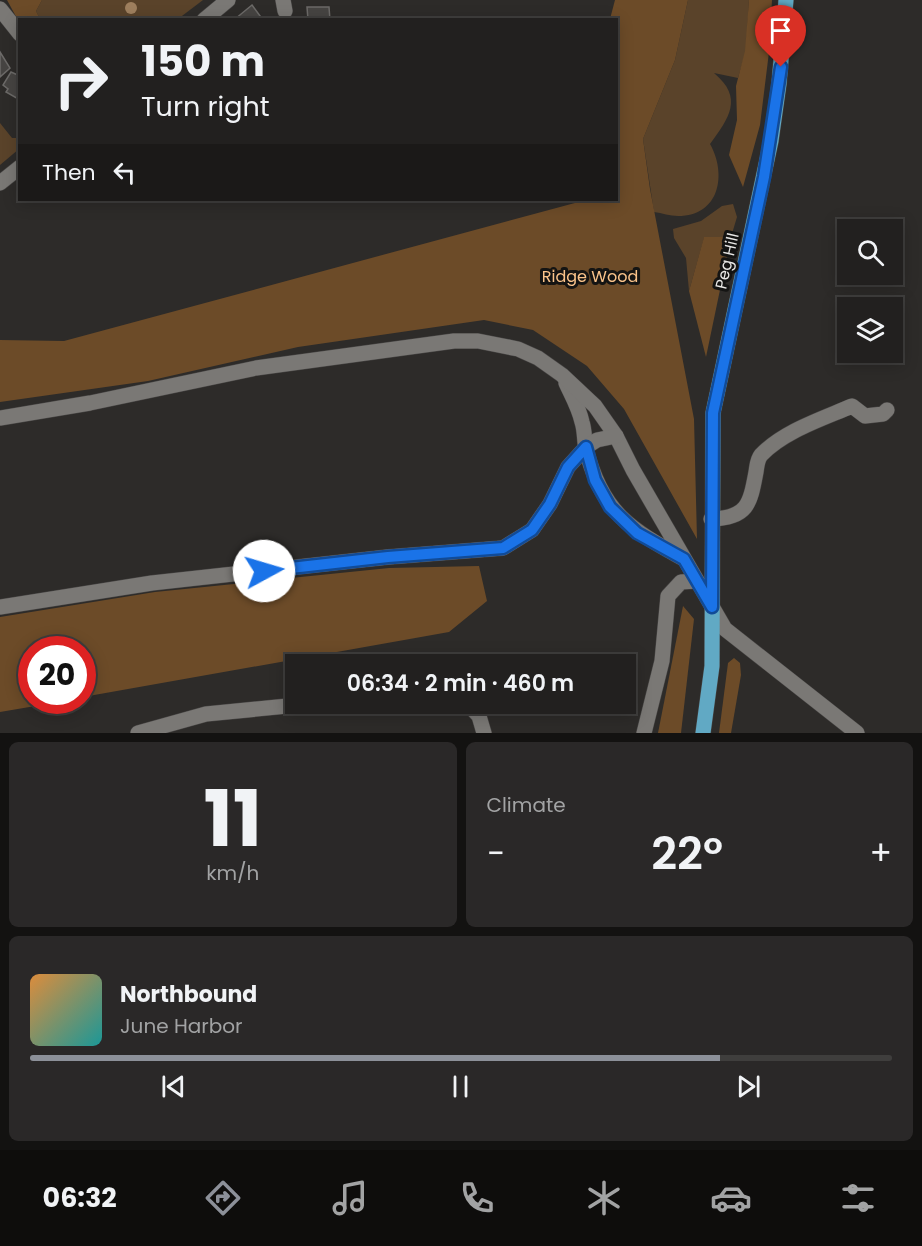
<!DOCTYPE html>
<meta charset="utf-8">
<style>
:root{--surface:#22201f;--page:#2a2828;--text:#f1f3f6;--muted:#a2a3a4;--line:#3f3e3d;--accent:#8c9099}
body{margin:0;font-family:Poppins,sans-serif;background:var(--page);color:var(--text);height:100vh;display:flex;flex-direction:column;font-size:22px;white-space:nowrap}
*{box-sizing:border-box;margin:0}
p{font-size:20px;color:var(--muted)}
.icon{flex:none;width:33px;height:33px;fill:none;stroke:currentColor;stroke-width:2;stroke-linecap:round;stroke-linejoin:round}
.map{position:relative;height:733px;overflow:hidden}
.drawer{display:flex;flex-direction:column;gap:9px;padding:9px;background:#131211;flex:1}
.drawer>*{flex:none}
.banner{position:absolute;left:18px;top:18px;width:600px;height:183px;border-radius:0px;box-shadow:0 3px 15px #0003,0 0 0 2px var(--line);background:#22201f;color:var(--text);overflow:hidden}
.tools{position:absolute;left:837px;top:219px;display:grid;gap:12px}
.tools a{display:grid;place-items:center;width:66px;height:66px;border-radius:0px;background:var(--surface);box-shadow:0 3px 15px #0003,0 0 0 2px var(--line);font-size:30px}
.speed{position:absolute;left:18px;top:636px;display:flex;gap:12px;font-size:30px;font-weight:700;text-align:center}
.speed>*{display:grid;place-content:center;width:78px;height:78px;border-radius:50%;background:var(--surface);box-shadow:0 3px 15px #0003,0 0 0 2px var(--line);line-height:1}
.speed .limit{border:9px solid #d22;background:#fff;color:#111}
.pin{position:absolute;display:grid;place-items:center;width:51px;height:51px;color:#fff;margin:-62px -26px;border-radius:50% 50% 50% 0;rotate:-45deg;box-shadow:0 0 6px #0007}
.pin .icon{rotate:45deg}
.me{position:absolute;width:66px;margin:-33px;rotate:84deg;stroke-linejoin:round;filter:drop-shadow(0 0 4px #0008)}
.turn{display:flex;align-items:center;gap:21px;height:126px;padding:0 24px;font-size:27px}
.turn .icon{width:78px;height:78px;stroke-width:2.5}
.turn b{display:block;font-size:42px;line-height:51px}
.then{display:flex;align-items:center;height:57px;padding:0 24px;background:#0003;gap:12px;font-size:22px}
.big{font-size:45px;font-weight:600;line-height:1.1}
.drawer .widget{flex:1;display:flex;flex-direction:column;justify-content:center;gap:9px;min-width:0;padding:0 21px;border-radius:9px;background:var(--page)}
.drawer .dial{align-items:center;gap:0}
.dial b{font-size:78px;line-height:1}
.song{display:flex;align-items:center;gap:18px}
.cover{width:72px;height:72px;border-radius:9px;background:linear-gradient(135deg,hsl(30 70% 55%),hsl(180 70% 35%))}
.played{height:6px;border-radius:3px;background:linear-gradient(90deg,var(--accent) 80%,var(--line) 80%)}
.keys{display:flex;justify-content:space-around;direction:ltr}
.heat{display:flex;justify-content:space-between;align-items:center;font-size:33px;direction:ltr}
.drawer .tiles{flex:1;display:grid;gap:9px;grid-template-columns:1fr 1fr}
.widget:last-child{grid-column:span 2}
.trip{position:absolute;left:285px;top:654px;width:351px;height:60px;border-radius:0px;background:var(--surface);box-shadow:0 3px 15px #0003,0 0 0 2px var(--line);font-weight:600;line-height:60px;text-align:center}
.tab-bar{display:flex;height:96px;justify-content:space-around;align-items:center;background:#0e0d0c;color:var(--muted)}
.tab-bar .icon{width:42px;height:42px}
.tab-bar .on{color:var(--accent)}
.tab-bar b{font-size:27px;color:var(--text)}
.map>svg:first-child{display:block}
.green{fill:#5a432a}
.forest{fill:#6c4b28}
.building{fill:#464442;stroke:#6c6a68;stroke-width:1.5}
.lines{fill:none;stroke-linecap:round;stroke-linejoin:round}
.minor-casing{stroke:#484645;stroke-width:16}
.major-casing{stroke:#484645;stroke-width:16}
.minor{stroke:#7a7875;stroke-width:15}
.major{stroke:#61a9c4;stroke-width:15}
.tree{fill:#9e7f5e}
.route-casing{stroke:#114b97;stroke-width:15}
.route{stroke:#1a73e8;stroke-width:10}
.labels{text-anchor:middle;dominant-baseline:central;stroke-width:6;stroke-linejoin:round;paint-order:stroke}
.street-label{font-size:16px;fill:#e9e8e6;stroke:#141413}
.park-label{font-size:16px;fill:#fac38a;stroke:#141413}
</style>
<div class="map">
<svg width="922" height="733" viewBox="0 0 922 733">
<rect width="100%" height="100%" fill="#2d2b29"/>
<g class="green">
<path d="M42,0H203L178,19H40L36,11Z"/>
<path d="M688,0H749L746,51L738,78L714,73C744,98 729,118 710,144C727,174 720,216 678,216C670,216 662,213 654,212L643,139L675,60Z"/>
<path d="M0,123L12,138H20L19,149L0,165Z"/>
<path d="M733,204L737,217L731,237L704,238L689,291L686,258L674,238L673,229L701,221L722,206Z"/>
</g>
<g class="forest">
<path d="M7,0H42L36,11L40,19L20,20L19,22Z"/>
<path d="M615,0H688L675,60L643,139L650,189L694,419L697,539L624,409L587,366L533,330L484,320L298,347L148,381L0,402V340L64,341L586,200H616V20L610,19Z"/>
<path d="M749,0H772L769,52L760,125L743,187L729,155L737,120L736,86L745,51Z"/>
<path d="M704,237H731L706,357L689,291Z"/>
<path d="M479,566L487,601L449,632L83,697L82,650H32V700L65,701L0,712V617L155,592L389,568Z"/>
<path d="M683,606L694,619L681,733H658Z"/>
<path d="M734,658L740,663L741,675L731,733H719L728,663Z"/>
</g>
<g class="building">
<path d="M252,5L263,20L235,19Z"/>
<path d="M307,7H329L330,20H308Z"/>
<path d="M0,52L10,68L0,77Z"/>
<path d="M11,72L20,76V100L6,92L8,89L3,85Z"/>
</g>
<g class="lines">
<g class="minor-casing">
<g id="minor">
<path d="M283,0L285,11"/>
<path d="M0,9L20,34"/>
<path d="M204,20L228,0"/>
<path d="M0,183L20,167"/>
<path d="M566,383C572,396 579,408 582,422C585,431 584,440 586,449C602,513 630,529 684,559"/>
<path d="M0,418L90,403L256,368L454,341H478L518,349L538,358L562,375L595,406L616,436L633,470L725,629L857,733"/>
<path d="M711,519C747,518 750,505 756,472C757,466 757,460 761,455C784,431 822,419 852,406L865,416L883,414L887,410"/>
<path d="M0,607L152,583L388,557L503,548L532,530L550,504L568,467L586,447L597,440L616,436"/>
<path d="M468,704L479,716L484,733"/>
<path d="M138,733L206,714L308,704"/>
<path d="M644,733L662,661L668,596L681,582L697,581"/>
</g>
</g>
<g class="major-casing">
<path id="major" d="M703,733L712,666L713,413L771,141L779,84L786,0"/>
</g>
<use href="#minor" class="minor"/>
<use href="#major" class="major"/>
</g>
<circle class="tree" cx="131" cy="8" r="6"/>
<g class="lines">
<g class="route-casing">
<path id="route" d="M264,571L388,557L503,548L532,530L550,504L568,467L586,447L595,480L610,507L637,533L684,559L712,607L713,413L764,177L781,67"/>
</g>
<use href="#route" class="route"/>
</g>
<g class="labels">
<g class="street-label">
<text transform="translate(727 261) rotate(-77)">Peg Hill</text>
</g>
<g class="park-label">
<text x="590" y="276">Ridge Wood</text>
</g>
</g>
</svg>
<div class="tools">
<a><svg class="icon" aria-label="search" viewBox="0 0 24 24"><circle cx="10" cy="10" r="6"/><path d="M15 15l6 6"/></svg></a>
<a><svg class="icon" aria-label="layers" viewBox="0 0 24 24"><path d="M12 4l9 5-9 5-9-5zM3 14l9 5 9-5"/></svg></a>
</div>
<div class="speed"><div class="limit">20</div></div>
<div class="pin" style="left:781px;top:67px;background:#d93025"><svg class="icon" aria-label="arrive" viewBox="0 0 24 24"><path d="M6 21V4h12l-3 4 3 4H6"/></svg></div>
<svg class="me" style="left:264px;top:571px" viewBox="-20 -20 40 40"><circle r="19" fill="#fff"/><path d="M0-13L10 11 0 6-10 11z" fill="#1a73e8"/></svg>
<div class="trip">06:34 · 2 min · 460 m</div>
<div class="banner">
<div class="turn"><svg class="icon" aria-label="right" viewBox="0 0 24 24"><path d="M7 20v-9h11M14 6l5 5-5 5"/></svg><div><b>150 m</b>Turn right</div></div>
<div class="then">Then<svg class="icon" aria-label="left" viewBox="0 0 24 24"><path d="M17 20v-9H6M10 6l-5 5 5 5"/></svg></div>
</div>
</div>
<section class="drawer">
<div class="tiles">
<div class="widget dial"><b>11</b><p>km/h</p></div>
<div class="widget"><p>Climate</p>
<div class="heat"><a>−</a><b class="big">22°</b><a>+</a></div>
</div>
<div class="widget">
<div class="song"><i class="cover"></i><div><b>Northbound</b><p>June Harbor</p></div></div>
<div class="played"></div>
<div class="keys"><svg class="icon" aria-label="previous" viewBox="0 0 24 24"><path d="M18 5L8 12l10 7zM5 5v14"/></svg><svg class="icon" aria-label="pause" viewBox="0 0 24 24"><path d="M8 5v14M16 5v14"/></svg><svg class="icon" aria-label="next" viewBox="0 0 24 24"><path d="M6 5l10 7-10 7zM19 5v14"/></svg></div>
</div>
</div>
</section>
<nav class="tab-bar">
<b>06:32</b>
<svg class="icon on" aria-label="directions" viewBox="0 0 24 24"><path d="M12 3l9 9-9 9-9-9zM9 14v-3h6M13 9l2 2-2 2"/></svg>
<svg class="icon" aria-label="music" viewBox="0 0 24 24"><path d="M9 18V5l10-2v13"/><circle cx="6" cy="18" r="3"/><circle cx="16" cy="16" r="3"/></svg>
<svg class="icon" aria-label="phone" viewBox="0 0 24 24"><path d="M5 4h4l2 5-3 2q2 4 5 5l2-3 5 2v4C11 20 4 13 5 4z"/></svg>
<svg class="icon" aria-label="climate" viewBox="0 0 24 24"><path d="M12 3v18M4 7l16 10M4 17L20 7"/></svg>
<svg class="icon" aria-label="car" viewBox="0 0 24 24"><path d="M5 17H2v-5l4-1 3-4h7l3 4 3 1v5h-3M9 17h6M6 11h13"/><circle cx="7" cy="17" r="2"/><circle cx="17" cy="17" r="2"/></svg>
<svg class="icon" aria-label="filters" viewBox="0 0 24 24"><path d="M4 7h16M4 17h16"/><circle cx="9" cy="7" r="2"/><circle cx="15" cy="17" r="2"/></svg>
</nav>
